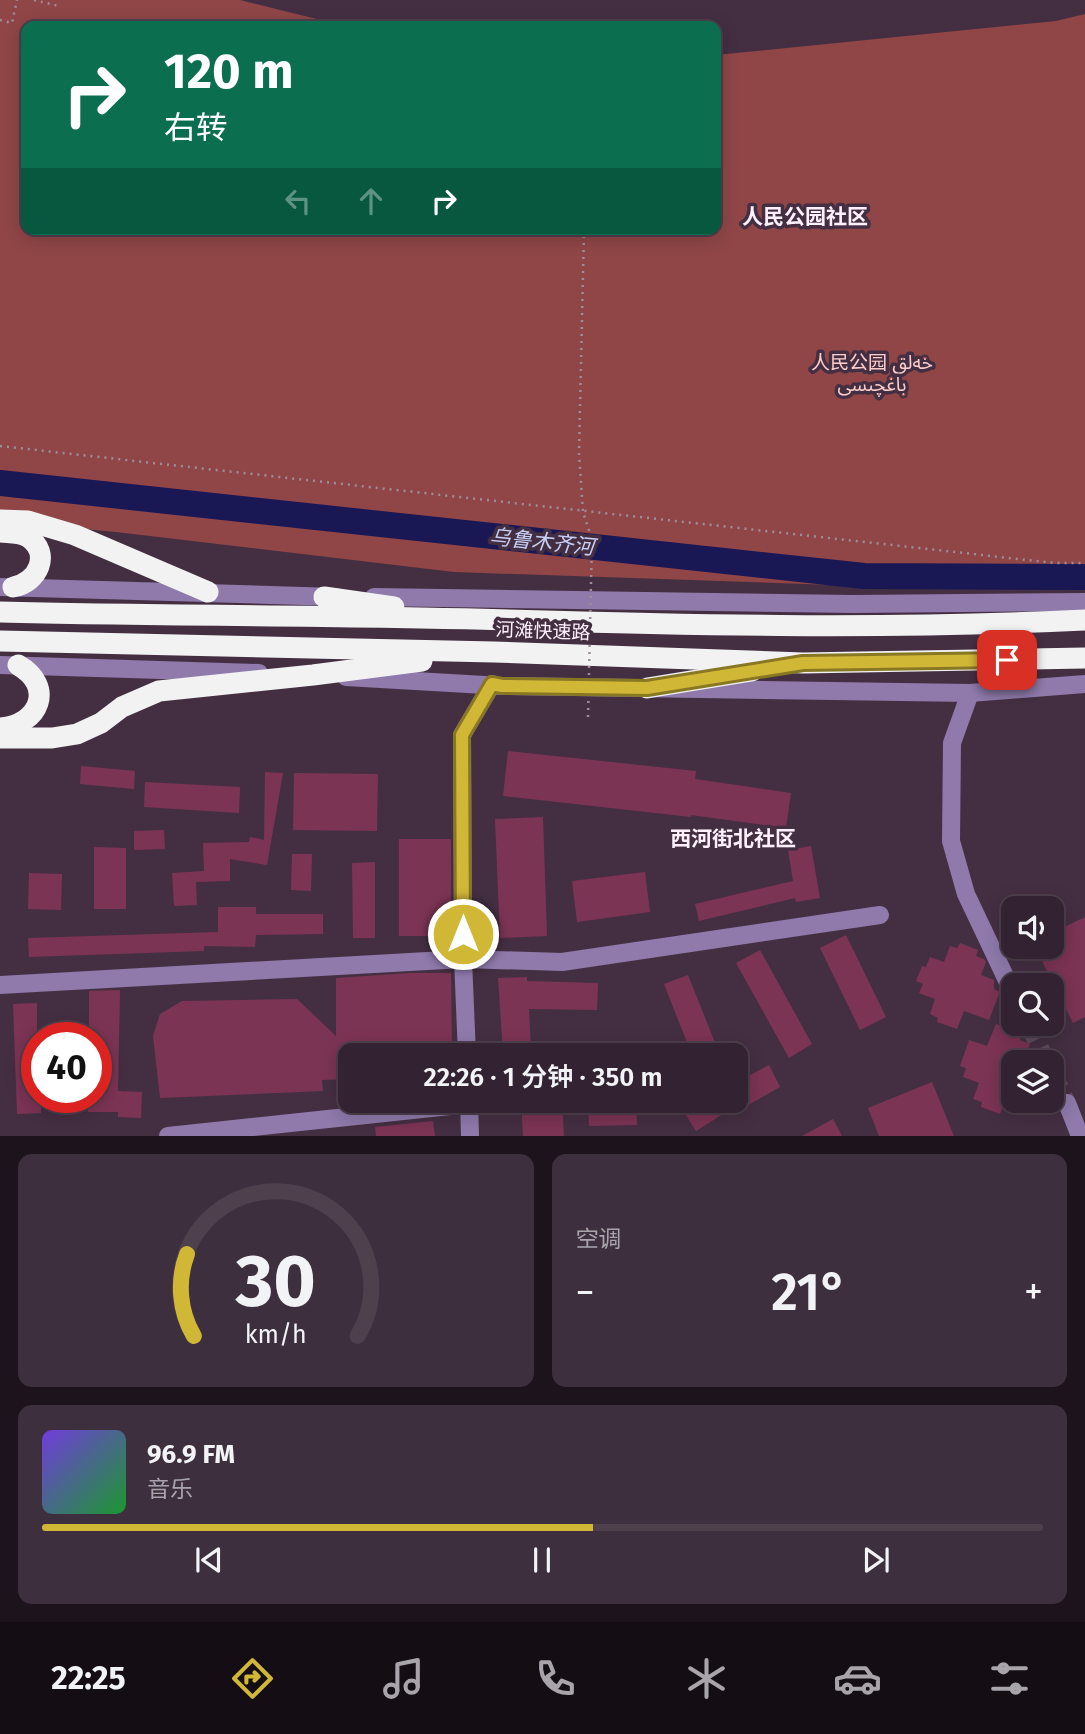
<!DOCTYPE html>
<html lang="zh">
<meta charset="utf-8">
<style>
:root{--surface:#332332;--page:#3e2f3e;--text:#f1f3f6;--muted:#a9a4ac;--line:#4e404d;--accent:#d1b736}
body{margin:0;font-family:"Fira Sans","Noto Sans Arabic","Noto Sans SC",sans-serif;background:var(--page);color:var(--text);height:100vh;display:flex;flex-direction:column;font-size:26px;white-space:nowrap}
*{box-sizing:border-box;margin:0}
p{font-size:23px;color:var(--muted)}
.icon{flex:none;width:38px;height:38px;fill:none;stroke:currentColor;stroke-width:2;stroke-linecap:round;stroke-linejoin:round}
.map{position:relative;height:1136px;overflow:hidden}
.drawer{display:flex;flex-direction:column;gap:18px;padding:18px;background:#1c131c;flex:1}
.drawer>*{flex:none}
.top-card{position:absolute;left:21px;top:21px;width:700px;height:214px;border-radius:14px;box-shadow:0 4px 18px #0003,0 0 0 2px var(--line);background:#0b6e4f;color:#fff;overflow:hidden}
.controls{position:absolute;left:1001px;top:896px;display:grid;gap:14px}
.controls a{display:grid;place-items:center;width:63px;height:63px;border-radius:14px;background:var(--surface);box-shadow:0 4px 18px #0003,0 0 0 2px var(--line);font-size:35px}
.speed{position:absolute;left:21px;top:1022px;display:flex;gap:14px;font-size:35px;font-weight:700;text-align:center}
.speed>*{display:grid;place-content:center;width:91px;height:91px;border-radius:50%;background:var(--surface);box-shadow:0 4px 18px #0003,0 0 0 2px var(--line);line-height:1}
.speed .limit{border:10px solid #d22;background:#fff;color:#111}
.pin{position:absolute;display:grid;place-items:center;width:60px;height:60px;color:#fff;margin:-30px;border-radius:14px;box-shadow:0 4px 10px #0006}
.me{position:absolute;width:77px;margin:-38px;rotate:0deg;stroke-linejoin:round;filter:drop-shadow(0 0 5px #0008)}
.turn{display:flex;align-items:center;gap:24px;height:147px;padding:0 28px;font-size:32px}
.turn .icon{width:91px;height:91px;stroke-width:2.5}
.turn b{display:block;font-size:49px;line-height:60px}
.lanes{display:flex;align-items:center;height:66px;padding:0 28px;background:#0003;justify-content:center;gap:35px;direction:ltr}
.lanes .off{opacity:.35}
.big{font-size:52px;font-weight:600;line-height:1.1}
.drawer .card{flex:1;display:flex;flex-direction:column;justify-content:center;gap:10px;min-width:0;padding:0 24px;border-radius:14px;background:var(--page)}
.drawer .dial{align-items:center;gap:0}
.dial svg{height:182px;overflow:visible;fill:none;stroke:var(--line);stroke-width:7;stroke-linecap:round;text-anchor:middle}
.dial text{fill:var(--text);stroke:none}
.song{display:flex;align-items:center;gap:21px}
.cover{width:84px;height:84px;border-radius:10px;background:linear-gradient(135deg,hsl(260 70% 55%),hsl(130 70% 35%))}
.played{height:7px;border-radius:4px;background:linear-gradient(90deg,var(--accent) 55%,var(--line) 55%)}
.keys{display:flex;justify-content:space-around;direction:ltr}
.heat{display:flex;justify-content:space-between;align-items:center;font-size:38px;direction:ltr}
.drawer .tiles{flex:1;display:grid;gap:18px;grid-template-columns:1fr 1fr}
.card:last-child{grid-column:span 2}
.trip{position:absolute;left:338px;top:1043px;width:410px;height:70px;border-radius:14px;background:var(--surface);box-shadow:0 4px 18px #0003,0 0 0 2px var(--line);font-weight:600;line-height:70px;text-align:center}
.tab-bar{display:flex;height:112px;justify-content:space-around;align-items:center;background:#140e14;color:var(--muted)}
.tab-bar .icon{width:49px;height:49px}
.tab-bar .current{color:var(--accent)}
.tab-bar b{font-size:32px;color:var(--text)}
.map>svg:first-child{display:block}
.green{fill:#904647}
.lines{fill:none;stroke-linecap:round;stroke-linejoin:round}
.river{stroke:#1a1755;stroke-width:26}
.building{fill:#7c3454}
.minor-tunnel{stroke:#604c5e;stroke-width:18;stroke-dasharray:18 9;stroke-linecap:butt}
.path{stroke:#9f8d9d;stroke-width:2.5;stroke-dasharray:2 5;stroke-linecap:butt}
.minor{stroke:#8f7aab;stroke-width:18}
.highway{stroke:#f2f2f2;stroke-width:21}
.path-bridge{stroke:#9f8d9d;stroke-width:2.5;stroke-dasharray:2 5;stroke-linecap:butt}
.route-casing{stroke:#887723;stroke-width:18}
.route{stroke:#d1b736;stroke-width:12}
.labels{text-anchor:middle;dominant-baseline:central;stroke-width:7;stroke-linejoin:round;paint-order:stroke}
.park-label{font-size:19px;fill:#fdcdcb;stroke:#442f42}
.street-label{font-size:19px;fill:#fef0fc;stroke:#442f42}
.neighbourhood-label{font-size:21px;font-weight:bold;fill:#fef0fc;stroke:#442f42}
.water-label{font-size:21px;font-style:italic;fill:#c8cff6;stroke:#442f42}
</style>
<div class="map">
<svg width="1085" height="1136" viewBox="0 0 1085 1136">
<rect width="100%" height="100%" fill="#442f42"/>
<path class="green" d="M0,0H240L345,26H26V229H716V55L1056,21L1085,14V581L893,587L454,572L116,532L0,521Z"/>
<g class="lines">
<path class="river" d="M0,483L864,576L1085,577"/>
</g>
<g class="building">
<path d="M508,751L696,771L695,779L791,793L786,828L691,815V817L503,796Z"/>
<path d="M81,766L135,771L134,789L80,784Z"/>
<path d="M265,772L283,773L267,865L230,859V881L196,882L197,905L174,906L172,873L204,871L203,843L249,842L250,837L264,840Z"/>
<path d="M294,773L378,774L377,831L293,830Z"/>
<path d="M145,782L240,787L239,813L144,807Z"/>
<path d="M543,817L547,936L500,938L495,819Z"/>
<path d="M164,830L165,849L134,850V831Z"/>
<rect x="399" y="839" width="52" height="97"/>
<path d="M811,846L820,898L796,902L795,898L699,921L695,904L793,881L788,850Z"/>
<path d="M94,847L126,848V909H94Z"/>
<path d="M292,854H312L311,891L291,890Z"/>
<path d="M375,862V938H353L352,863Z"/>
<path d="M645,872L650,912L577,922L572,881Z"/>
<path d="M29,873L62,874L61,910L28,909Z"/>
<path d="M218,907H256V914H323V934L256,935L255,947L204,946V951L29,957L28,938L218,932Z"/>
<path d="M1085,917V1017L1073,1023L1035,947H1052V933Z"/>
<path d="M846,935L886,1017L860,1030L820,948Z"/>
<path d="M960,943L978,950L976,956L984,959L986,962L981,975L994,980V989L1000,992L989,1020L964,1011L957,1029L937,1022L938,1018L930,1014L935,999L919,993L923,984L916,981L922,966L926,967L930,957L944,962L950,946L957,948Z"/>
<path d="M760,950L812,1044L789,1058L736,963Z"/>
<path d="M410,973H451L452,1055H350V1079L322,1080L323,1091L160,1098L153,1036L160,1014L182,1001L297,999L336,1036V978Z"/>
<path d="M688,975L720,1055H692L664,984Z"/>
<path d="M527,977V981L598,983L597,1010L529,1009L531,1050L503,1052L498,978Z"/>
<path d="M120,990L118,1091L142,1092L141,1118L118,1117V1112H88V1097H96V1038H89V991Z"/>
<path d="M37,1003V1097H41V1113L17,1114L13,1004Z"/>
<path d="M996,1024L1022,1034L1020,1040L1030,1044L1023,1062H1013V1097L1007,1095L1000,1114L981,1107L982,1102L973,1099L979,1083L963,1077L966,1068L960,1066L969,1040L987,1046Z"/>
<path d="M769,1065L780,1087L743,1108L740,1103L735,1107V1083Z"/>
<path d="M932,1082L954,1136H879L868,1108Z"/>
<path d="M521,1101H562L564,1136H523Z"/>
<path d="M588,1101H636L637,1125L589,1126Z"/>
<path d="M677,1101H715L723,1114L696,1131Z"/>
<path d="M833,1119L842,1136H802Z"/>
<path d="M433,1121L435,1136H376L375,1127Z"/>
</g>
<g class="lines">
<g class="minor-tunnel">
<path d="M1028,1024L1047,1062"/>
<path d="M1052,1072L1067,1103"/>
</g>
<g class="path">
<path d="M34,0L59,6"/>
<path d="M0,20L12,23L17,0"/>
<path d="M584,229L579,453L583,512L592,539"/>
<path d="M0,446L1054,563H1085"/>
</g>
<g class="minor">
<path d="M0,587L336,597"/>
<path d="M374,597L853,604L1085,602"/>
<path d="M0,665L259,673"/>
<path d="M346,677L502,686L970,693L1085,684"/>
<path d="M970,693L952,743L951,841L966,894L1013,993"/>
<path d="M0,985L463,959L562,962L880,915"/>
<path d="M467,1055L463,959L462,735L492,684"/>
<path d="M469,1101L470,1136"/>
<path d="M1067,1103L1080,1136"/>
<path d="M168,1136L469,1104"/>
</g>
<g class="highway">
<path d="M0,520L28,521L75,535L208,592"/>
<path d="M0,532C10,533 19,532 28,537C52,553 38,583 13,587"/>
<path d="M324,597L394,607"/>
<path d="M0,612C158,616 316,615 474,619C678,625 882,630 1085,620"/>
<path d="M0,641L494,652L803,663L1085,658"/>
<path d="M647,688L752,671"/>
<path d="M0,728C40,725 55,686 18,665"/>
<path d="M0,738H52L77,734L101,723L122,707L159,691L313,675L422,661"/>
</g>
<path class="path-bridge" d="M588,717L592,539"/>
</g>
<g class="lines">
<g class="route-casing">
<path id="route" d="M463,934L462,735L492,684L502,686L647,688L803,663L1007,660"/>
</g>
<use href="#route" class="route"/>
</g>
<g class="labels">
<g class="park-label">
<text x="872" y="362">人民公园 خەلق<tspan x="872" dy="22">باغچىسى</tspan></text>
</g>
<g class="street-label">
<text transform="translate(543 631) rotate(2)">河滩快速路</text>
</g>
<g class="neighbourhood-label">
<text x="805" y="217">人民公园社区</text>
<text x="733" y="839">西河街北社区</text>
</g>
<g class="water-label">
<text transform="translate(542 542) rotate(6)">乌鲁木齐河</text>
</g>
</g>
</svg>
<div class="controls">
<a><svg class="icon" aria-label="sound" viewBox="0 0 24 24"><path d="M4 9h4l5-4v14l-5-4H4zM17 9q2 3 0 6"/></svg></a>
<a><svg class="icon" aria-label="search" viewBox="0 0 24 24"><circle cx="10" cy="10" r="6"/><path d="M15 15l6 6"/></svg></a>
<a><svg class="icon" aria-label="layers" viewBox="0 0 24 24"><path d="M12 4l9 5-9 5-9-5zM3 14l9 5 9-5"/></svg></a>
</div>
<div class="speed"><div class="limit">40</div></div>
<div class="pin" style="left:1007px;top:660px;background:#d93025"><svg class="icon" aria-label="arrive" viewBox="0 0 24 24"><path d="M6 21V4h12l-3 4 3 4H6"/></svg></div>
<svg class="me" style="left:463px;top:934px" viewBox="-20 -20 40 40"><circle r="17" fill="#d1b736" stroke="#fff" stroke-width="3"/><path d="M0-11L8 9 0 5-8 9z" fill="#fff"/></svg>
<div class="trip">22:26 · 1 分钟 · 350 m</div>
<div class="top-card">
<div class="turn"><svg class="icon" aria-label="right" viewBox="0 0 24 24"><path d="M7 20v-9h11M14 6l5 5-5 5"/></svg><div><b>120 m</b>右转</div></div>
<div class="lanes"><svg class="icon off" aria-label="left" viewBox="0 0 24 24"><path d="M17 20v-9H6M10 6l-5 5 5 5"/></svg><svg class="icon off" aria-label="ahead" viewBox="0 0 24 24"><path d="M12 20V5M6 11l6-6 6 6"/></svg><svg class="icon" aria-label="right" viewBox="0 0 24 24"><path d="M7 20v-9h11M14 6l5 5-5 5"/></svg></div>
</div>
</div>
<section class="drawer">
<div class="tiles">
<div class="card dial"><svg viewBox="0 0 100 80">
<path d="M14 69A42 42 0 1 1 86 69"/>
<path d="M14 69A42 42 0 0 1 11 33" stroke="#d1b736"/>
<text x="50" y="56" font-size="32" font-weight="700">30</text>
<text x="50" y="72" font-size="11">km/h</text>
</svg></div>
<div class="card"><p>空调</p>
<div class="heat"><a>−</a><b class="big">21°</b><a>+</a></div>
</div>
<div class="card">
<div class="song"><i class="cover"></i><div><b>96.9 FM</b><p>音乐</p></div></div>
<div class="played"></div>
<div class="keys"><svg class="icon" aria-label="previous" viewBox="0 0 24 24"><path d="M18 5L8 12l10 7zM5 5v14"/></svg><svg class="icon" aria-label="pause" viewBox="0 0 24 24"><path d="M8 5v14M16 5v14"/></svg><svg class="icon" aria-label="next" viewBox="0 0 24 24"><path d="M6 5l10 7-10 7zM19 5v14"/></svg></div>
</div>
</div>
</section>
<nav class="tab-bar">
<b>22:25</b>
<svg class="icon current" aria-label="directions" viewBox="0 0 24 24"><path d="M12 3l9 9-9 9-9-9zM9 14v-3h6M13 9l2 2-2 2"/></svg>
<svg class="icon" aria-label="music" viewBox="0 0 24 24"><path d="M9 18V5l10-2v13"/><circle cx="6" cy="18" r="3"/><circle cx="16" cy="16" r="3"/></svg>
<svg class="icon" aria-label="phone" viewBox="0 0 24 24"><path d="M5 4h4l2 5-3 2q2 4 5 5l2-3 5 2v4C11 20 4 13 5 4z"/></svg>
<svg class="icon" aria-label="climate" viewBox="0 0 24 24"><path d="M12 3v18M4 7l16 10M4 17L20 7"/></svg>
<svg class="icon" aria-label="car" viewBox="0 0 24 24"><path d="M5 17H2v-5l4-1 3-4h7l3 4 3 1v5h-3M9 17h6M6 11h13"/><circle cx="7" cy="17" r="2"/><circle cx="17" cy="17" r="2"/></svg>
<svg class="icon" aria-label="filters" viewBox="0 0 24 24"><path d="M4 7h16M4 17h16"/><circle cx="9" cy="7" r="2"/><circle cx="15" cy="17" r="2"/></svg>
</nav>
